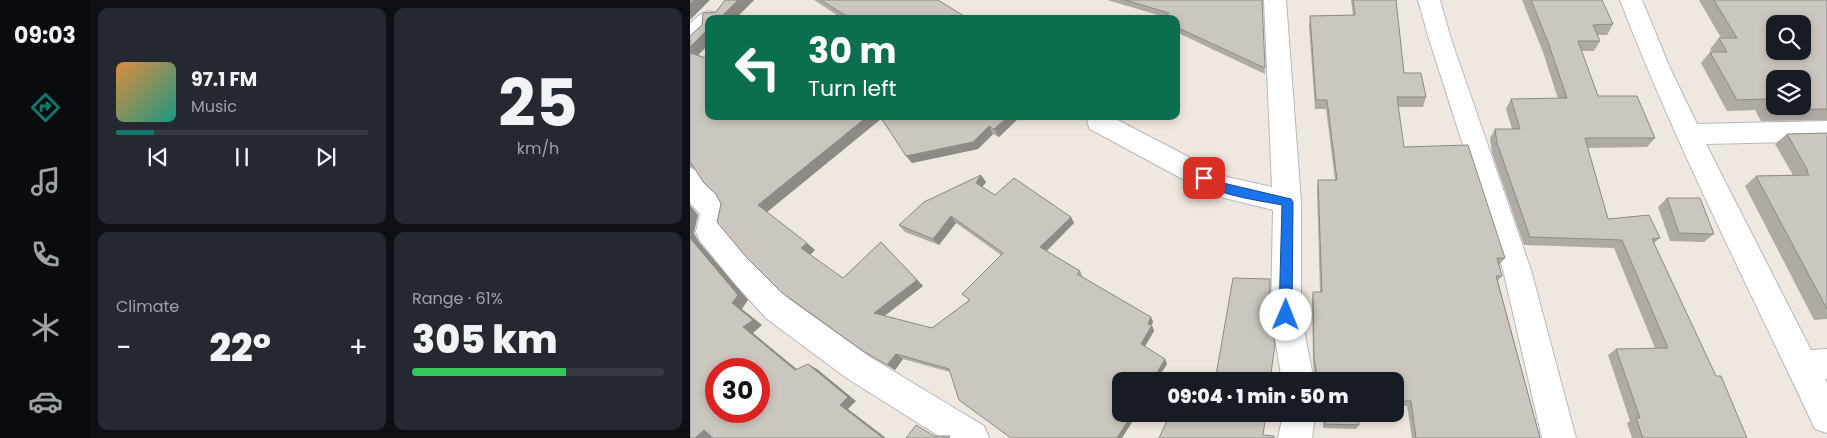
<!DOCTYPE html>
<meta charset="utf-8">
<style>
:root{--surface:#171b24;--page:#242831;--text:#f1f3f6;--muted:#9ea1a6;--line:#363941;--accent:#0f766e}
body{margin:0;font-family:Poppins,sans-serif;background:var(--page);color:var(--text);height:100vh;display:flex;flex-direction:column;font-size:19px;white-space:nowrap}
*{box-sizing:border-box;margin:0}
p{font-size:16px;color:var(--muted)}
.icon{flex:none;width:28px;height:28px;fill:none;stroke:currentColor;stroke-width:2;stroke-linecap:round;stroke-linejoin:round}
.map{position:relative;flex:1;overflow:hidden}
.drawer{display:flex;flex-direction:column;gap:8px;padding:8px;background:#0d0f14;width:600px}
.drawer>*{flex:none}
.top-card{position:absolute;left:15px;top:15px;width:475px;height:105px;border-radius:10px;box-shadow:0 2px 8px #0003;background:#0b6e4f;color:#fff;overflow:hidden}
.buttons{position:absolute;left:1076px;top:15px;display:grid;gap:10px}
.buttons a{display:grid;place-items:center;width:45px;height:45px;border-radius:10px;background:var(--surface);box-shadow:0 2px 8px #0003;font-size:25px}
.speed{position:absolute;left:15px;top:358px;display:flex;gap:10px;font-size:25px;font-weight:700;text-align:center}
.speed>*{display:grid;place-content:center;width:65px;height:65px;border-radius:50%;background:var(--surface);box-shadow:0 2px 8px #0003;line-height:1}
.speed .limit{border:8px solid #d22;background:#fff;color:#111}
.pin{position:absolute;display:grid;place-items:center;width:42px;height:42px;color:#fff;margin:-21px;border-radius:10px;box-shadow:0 2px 8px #0006}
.me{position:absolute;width:55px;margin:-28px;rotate:1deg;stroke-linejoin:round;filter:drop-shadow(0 0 4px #0008)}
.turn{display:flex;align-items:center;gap:18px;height:105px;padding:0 20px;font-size:22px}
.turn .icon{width:65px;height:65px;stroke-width:2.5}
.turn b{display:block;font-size:35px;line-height:42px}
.big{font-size:38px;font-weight:800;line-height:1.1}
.drawer .card{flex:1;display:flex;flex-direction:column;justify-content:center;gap:8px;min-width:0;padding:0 18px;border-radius:10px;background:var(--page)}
.drawer .dial{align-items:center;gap:0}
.dial b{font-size:65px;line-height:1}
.song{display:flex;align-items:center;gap:15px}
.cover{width:60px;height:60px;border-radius:8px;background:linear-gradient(135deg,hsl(30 70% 55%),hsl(170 70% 35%))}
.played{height:5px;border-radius:2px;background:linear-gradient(90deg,var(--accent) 15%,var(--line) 15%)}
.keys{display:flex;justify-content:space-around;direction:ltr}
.heat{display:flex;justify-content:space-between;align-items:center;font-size:28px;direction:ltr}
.charge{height:8px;border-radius:4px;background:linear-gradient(90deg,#34c759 61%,var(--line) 0)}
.drawer .tiles{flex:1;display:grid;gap:8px;grid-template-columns:repeat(2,1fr)}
.trip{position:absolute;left:422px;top:372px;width:292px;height:50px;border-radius:10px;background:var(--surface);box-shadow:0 2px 8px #0003;font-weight:800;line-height:50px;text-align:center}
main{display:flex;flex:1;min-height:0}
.tabs{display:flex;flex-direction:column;width:90px;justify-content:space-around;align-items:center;background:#090b0e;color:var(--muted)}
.tabs .icon{width:35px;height:35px}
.tabs .current{color:var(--accent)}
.tabs b{font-size:22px;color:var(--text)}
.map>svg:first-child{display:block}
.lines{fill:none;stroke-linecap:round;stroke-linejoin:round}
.minor-casing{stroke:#b4b8c0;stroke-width:2}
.minor{fill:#fff;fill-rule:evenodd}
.wall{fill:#afaaa4}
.shaded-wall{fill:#8e8b86}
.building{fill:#cbc6bf;stroke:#8e8b86;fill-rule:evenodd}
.route{fill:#1a73e8;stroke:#114b97}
</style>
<main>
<nav class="tabs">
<b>09:03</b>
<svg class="icon current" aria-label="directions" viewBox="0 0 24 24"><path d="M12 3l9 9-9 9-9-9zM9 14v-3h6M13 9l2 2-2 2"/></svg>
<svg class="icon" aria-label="music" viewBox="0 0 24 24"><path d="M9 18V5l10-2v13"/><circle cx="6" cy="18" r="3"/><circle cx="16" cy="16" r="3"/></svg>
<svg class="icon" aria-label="phone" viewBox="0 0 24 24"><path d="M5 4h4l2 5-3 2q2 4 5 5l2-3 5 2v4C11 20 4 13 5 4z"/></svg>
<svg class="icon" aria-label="climate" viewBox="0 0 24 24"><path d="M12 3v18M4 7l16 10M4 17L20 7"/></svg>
<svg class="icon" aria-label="car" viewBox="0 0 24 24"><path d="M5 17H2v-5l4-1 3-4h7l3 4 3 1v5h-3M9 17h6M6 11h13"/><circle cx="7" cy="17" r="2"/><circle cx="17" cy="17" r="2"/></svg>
</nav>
<section class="drawer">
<div class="tiles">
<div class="card">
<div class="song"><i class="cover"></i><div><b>97.1 FM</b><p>Music</p></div></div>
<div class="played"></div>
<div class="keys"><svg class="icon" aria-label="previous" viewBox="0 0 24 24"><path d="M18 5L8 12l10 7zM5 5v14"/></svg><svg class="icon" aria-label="pause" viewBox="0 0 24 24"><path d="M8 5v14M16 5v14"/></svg><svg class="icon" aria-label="next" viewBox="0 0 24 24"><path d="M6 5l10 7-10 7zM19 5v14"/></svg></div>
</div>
<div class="card dial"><b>25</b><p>km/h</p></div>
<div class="card"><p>Climate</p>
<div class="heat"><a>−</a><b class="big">22°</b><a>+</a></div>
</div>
<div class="card"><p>Range · 61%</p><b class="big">305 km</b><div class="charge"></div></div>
</div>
</section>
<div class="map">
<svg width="1137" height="438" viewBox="0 0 1137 438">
<rect width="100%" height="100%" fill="#efe8e1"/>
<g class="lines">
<g class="minor-casing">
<g id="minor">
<path d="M574,0H596L611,202V315L624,381H592L581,315L583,210L522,195L400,129L397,122L400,116H420L537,177L582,187Z"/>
<path d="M728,0H750L761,39L841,270L886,438H852L813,270L739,39Z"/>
<path d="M930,0H952L980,68L1007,124L1137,121V141L1016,144L1121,350L1137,349V379H1135L1137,383V433L1125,429C1059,288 986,146 930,0Z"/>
<path d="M19,11L27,14L30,19H19V32L8,42L0,44V23L11,14Z"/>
<path d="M0,168L9,171L22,191L34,202L38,210L34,229L65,266L99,299L180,357L294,426L299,438H252L158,379L77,319L45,284L10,241L6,232L10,214L0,203Z"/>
<path d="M593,414H625L622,438H588Z"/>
</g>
</g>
<use href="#minor" class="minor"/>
</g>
<g class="wall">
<path d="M35,0H64L45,19H19V44L8,55L19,59V116H331L309,137L303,134L288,149L222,163L191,119L77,212L125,250L120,255L153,278L191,242L233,286L195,316L242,328L279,300L272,294L311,255L266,223L249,245L215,232L209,225L234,202L291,175L296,182L292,187L305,195L324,178L381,217L384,223L357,251L390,271L393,277L461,317L463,322L461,325L464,331L455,347L475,359L477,364L466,381H431V414H447L432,438H321L269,400L260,372L213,359L205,370L173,351L91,292L57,258L27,222L31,204L26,194L14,183L4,168L0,167V36L12,25L13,13L26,12Z"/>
<path d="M124,0H248L279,19H153Z"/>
<path d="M417,0H572L575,74L486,32V19L475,17Z"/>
<path d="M661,0H706L714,73L736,97L733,107H708L714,147L815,258L809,265L812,276L808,281L850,438H722L717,406H706V381H623L625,377L623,364L622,299L623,292H630L627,188L628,180H645L636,109H625L619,26L620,16L663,15Z"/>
<path d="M832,0H912L923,24L917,35H907L910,41L904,51H891L908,96L965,138L957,147L898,148L918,219L970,238L964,243L1026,376L1057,438H942L937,423L940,421L918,355L926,349L965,348L924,248L834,245L802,153L800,138L805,129H822L816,109L821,99H868L853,52Z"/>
<path d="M1009,0H1137V120L1071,121L1065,110L1037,111L1011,63L1020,52H1022L1020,49L1029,38H1031Z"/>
<path d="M1137,133V319L1124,320L1055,186L1066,176L1103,175L1085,144L1097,134Z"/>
<path d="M977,198L1024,234L1014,242L980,241L968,207Z"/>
<path d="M633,414H668L669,425L666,429L633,428Z"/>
</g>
<g class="shaded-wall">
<path d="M4,0H20L0,20V4Z"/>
<path d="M48,0H64L45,19H29Z"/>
<path d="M19,28V44L4,59L0,56V47Z"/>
<path d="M178,116H190L192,118L77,212L68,205Z"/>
<path d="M319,116H331L309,137L304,129Z"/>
<path d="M299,126L303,134L288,149L222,163L216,156Z"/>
<path d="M291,175L296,182L290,190L286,183Z"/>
<path d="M0,205L8,215L4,233L9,242L58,300L52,309L72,325L63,333L114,375L105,370L53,327L42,303L0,238Z"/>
<path d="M261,216L266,223L249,245L243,239Z"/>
<path d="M381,217L384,223L354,253L350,247Z"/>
<path d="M191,242L233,286L191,318L184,313Z"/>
<path d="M117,243L125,250L120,255L111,248Z"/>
<path d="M461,317L463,322L460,329L458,324Z"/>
<path d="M462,325L464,331L453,349L451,344Z"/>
<path d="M206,354L213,359L205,370L197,365Z"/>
<path d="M475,359L477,364L466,381H462Z"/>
<path d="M118,364L127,369L166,401L158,409L196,438H193L150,405Z"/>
<path d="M442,414H447L432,438H427Z"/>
<path d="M14,430L25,434L21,438H0Z"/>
</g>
<g class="building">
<path d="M0,0H4L0,4Z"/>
<path d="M35,0H48L29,19H19V28L0,47V36L12,25L13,13L26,12Z"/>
<path d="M131,0H248L279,19H161Z"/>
<path d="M435,0H572L575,68L486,27V19H473L479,13Z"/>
<path d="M663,0H706L714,73H731L736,97H707L714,147L778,145L815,258H807L812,276H806L850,438H726L721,401H706V381H624V378L627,375L624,358L623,292H632L628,180H647L637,100H626L620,16L665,15Z"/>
<path d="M841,0H912L923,24L903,25L910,41H888L908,96H947L965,138H895L918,219L959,215L970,238L962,239L1026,376H1031L1057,438H953L946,418H950L926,349L978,348L932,240L840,237L807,143L805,129H830L821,99L877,98L858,42Z"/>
<path d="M1024,0H1137V109L1082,110L1076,99L1047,100L1020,52H1037L1029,38H1047ZM1085,24H1112V51H1085ZM1085,79H1112V106H1085Z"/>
<path d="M0,53L19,59V116H178L68,205L117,243L111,248L153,278L191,242L227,280L184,313L242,328L280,300L272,294L313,253L261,216L243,239L209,225L234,202L291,175L286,183L305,195L324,178L381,217L350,247L390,271L387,274L461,317L458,324L462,325L451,344L475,359L462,381H431V414H442L427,438H321L269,400L259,369L206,354L197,365L173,351L91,292L57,258L27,222L31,204L26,194L14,183L1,163L0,162Z"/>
<path d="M190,116H319L304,129L299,126L283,142L216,156Z"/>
<path d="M1137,133V309L1066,176L1119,175L1116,171H1118L1097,134Z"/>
<path d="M977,198H1010L1024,234L989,233Z"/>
<path d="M0,238L48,295L42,303L63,320L53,327L105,370L118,364L158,397L150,405L193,438H23L14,430L5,438H0ZM26,369H69V411H26Z"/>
<path d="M543,278L580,279L579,310L585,344L580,381H525Z"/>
<path d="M480,414H576L573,435L584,436V438H469Z"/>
<path d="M635,414H668L669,425L635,424Z"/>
<path d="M226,425L244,436H260L259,438H216Z"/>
</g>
<path class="route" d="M514,173L533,183L601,199L603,202L602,315L600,319L596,321L591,319L589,315L592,205C572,201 518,194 508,178L510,174Z"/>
</svg>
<div class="buttons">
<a><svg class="icon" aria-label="search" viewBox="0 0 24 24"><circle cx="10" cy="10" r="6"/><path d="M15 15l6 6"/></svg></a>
<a><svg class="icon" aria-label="layers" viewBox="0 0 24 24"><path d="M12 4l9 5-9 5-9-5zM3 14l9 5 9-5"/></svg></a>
</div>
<div class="speed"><div class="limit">30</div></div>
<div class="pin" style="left:514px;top:178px;background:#d93025"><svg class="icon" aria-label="arrive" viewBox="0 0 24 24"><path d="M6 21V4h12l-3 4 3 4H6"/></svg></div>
<svg class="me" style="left:596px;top:315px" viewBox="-20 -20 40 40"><circle r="19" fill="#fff"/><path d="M0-13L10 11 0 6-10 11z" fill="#1a73e8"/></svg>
<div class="trip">09:04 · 1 min · 50 m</div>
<div class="top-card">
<div class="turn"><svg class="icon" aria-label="left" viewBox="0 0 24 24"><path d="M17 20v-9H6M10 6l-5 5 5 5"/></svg><div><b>30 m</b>Turn left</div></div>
</div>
</div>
</main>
